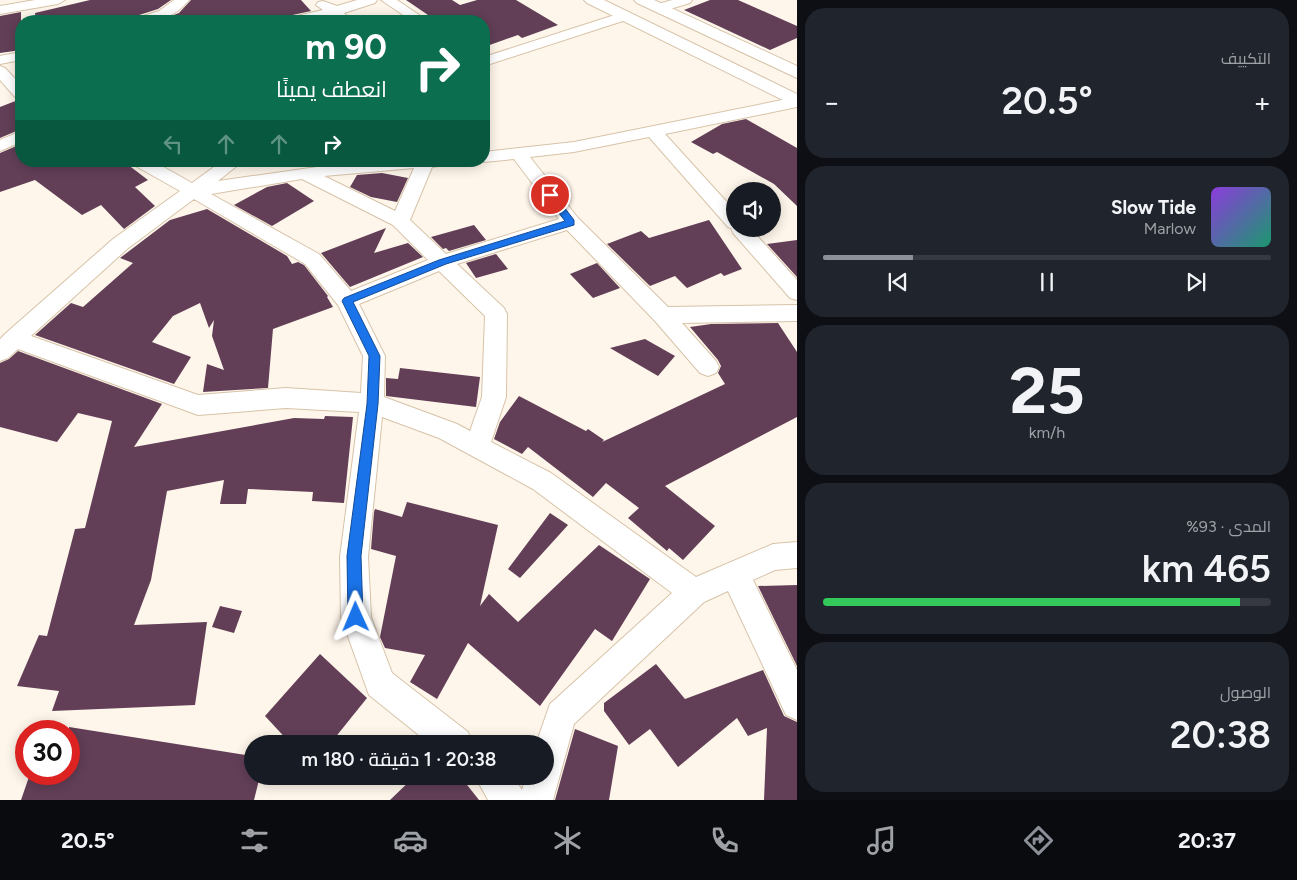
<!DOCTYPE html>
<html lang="ar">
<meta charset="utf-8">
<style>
:root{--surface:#171b24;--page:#20242c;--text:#f1f3f6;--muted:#9ea1a6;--line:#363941;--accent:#8c9099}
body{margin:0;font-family:Figtree,Cairo,sans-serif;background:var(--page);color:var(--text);direction:rtl;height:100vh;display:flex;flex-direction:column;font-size:19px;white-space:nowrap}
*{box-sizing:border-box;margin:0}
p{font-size:16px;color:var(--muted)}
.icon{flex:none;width:28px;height:28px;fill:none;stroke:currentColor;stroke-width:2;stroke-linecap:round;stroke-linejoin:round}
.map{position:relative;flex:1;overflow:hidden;direction:ltr}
.side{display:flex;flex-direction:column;gap:8px;padding:8px;background:#0d0f14;width:500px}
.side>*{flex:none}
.guide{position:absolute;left:15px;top:15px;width:475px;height:152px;border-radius:20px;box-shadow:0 2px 12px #0003;direction:rtl;background:#0b6e4f;color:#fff;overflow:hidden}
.controls{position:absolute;left:726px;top:182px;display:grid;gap:10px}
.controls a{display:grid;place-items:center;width:55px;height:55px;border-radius:50%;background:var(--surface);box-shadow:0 2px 12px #0003;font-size:25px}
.speed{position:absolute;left:15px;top:720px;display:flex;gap:10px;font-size:25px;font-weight:700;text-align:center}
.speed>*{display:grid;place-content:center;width:65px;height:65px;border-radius:50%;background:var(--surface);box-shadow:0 2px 12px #0003;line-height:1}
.speed .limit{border:8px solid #d22;background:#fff;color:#111}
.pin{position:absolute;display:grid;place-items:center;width:42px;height:42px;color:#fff;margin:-21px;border:2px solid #fff;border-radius:50%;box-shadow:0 1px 5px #0007}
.me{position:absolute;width:55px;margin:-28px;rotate:359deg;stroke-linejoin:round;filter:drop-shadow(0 0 4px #0008)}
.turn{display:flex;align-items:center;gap:18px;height:105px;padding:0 20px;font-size:22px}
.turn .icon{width:65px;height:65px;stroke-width:2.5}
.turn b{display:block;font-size:35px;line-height:42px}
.lanes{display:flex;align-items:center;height:48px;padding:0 20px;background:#0003;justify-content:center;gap:25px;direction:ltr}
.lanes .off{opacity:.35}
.big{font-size:38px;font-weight:600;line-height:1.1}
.side .tile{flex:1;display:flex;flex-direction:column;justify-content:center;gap:8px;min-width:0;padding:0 18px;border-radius:20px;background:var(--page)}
.side .dial{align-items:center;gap:0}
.dial b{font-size:65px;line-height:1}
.song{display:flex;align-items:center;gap:15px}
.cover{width:60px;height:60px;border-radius:8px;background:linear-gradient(135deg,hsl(270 70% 55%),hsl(160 70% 35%))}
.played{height:5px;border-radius:2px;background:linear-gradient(90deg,var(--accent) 20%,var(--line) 20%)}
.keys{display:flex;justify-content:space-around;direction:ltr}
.heat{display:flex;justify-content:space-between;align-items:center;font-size:28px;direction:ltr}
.charge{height:8px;border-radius:4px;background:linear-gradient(90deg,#34c759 93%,var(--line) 0)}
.trip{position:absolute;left:244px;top:735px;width:310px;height:50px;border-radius:25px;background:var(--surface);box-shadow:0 2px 12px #0003;font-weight:600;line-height:50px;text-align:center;direction:rtl}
.tabs{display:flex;height:80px;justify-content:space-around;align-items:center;background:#090b0e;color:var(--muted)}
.tabs .icon{width:35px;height:35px}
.tabs .current{color:var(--accent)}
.tabs b{font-size:22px;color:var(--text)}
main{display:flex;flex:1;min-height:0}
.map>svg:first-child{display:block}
.building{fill:#623f57}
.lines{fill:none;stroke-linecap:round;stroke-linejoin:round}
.minor-casing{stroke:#d7c3a8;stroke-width:2}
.tertiary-casing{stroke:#d7c3a8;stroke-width:2}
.minor{fill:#fff;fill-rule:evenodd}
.tertiary{fill:#fff;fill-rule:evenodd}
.route{fill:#1a73e8;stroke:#114b97}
</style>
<main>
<section class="side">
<div class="tile"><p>التكييف</p>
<div class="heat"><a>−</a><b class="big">20.5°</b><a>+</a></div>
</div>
<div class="tile">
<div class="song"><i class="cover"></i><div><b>Slow Tide</b><p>Marlow</p></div></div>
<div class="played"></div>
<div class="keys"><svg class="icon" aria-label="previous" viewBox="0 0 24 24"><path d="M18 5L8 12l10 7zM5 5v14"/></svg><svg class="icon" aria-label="pause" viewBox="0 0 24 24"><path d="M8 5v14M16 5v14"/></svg><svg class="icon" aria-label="next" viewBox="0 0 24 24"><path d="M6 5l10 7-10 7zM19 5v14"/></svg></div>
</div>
<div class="tile dial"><b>25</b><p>km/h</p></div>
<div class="tile"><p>المدى · 93%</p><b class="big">465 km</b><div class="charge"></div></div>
<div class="tile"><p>الوصول</p><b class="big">20:38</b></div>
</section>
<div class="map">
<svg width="797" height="800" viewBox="0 0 797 800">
<rect width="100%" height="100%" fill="#fff6eb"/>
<g class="building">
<path d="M90,0H171L158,9L136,16L133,21H36L35,13Z"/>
<path d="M191,0H301L311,11L288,16L284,21H158L179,13Z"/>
<path d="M406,0H452L460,5L477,0H516L558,25L522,38L518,35L484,47V21H430L424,16L428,15Z"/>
<path d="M710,0H738L797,26V38L770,50L684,10Z"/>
<path d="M21,12V50L0,53V16Z"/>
<path d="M18,100L21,101V129L0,138V107Z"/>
<path d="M746,119L797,148V206L774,184L717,152L713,154L691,142L722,124Z"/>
<path d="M21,144V161H123L148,180L135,187L155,206L124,229L101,205L82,215L35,180L0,192V153Z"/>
<path d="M382,173L408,178L397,202L371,197L350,187L357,175Z"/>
<path d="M287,183L314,201L272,226L234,205L267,187Z"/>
<path d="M207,209L287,256L292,264L298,262L304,265L328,296L327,297L333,307L273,329L268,388L203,392L207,364L224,370L212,336L214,320L209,328L200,303L173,316L152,342L191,357L174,384L35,335L71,303L83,307L133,263L120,258L170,220Z"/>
<path d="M709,220L742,269L724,276L721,273L687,288L675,276L650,286L607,244L641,231L649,238Z"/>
<path d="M474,225L486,240L449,251L446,248L443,249L431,237Z"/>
<path d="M386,228L374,253L408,243L423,257L350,287L321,253Z"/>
<path d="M797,240V277L767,244Z"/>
<path d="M496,254L508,269L476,278L466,263Z"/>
<path d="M597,263L620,288L593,298L570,274Z"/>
<path d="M778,323L797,352V417L665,486L715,526L683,560L669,548L667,551L628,518L639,508L606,483L593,497L528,447L522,454L494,439L500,422L519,396L586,431L588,429L604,440L602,442L725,384L718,373L721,366L718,360L690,327L711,324Z"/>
<path d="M645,339L675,356L658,376L610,348Z"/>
<path d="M18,351L162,404L134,447L294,418L324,419L325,416L353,417L344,503L312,501L313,492L248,489L246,504H220L224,480L167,491L151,580L134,625L207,622L195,705L52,711L59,691L17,686L39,635L47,636L75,529L85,528L112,421L78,413L57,442L0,427V363L9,359Z"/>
<path d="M400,368L480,377L476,407L386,396V378L398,379Z"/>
<path d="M407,502L498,525L480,606L489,594L518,622L599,545L650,579L612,641L595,629L540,706L468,643L437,699L410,682L425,655L385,648L380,637L396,556L371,549L374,512L375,509L402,517Z"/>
<path d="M550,513L568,525L520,578L508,569Z"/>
<path d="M797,585V666L758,586Z"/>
<path d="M220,606L242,611L234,633L212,627Z"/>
<path d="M320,654L367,698L330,744H291L265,716Z"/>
<path d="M656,664L685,699L763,670L784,716L797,722V800H764L767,728L748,736L737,718L678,767L650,729L629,745L604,711V703Z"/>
<path d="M69,727L252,756V776H260L254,800H21L30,774H69Z"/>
<path d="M575,729L618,746L609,800H555Z"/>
<path d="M415,776H460L479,800H390Z"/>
</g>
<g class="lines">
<g class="minor-casing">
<g id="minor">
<path d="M35,0H65L58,4L0,14V6Z"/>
<path d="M174,0H189C175,18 156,22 135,21L137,18L159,11Z"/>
<path d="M357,0H377L375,3L344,13L351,21H337L333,16L310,21H286L288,18L323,10L316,5L318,2L323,1L337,6Z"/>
<path d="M381,0H397L428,21H412Z"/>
<path d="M672,0H692L690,3L660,12L653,8L655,5Z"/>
<path d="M624,12L629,13L631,16L629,19L484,66V57Z"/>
<path d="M21,52V60L0,64V56Z"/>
<path d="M0,66L5,68L21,85V99L15,97L0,80Z"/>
<path d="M797,97V107L665,134L735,211V229H751L797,280V300L790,298L733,233L731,228L728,227L649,137L574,152L530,157L578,218L668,307L797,305V321L682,323L716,361L719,367L716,373L708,376L700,373L655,321L567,230L457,264L504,308L507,314L506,397L491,442L551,473L696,577L773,544L797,542V568L775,570L753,580L797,670V720L786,715L728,591L704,602L574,724L553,800H488L475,776H513L522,790L526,776H545V744H536L550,704L672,593L533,489L439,438L382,417L368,557L371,617L392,673L468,732L472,744H430L369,695L341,617L340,557L359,412L286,408L198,415L18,349L8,358L0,361V339L6,333L113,239L180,191L134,165L131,161H153L192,183L222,161H243L218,181L345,163L447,161L444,165L432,167L410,220L446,254L559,219L514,159L484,162L480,161H484V152L574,142ZM414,168L395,211L324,176ZM302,179L393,225L428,260L351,291L319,254L211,194ZM194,199L305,264L338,305L363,356L361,393L286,388L198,395L31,336L127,249ZM439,271L485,316L482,397L470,431L457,424L384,397L385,356L359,304Z"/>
<path d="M21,131V142L0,151V140Z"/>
</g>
</g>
<g class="tertiary-casing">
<g id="tertiary">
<path d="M584,0H604L797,94V107L587,3Z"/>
<path d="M634,0H654L797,66V78L637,3Z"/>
</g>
</g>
<use href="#minor" class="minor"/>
<use href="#tertiary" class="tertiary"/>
</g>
<path class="route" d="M550,192L553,193L574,220V225L446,264L353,302L380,356L378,404L361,556L363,617L360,622L356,624L351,622L348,617L347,556L367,404L369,356L342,301L344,298L439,260L565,221L545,195Z"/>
</svg>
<div class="controls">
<a><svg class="icon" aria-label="sound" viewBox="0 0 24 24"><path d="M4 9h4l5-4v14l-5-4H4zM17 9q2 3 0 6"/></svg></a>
</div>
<div class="speed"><div class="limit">30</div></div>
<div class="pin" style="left:550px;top:195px;background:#d93025"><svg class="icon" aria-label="arrive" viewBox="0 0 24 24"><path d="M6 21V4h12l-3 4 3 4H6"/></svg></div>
<svg class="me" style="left:356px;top:617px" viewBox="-20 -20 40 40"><path d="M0-17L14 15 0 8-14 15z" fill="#1a73e8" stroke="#fff" stroke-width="4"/></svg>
<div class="trip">20:38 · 1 دقيقة · 180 m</div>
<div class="guide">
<div class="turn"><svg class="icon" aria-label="right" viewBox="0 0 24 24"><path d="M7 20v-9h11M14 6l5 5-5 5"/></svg><div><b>90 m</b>انعطف يمينًا</div></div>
<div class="lanes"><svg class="icon off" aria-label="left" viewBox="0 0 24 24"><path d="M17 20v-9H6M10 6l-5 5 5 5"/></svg><svg class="icon off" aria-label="ahead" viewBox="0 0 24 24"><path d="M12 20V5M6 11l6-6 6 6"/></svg><svg class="icon off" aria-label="ahead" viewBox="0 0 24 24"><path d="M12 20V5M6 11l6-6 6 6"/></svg><svg class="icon" aria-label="right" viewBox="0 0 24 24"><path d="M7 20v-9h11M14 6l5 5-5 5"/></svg></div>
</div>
</div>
</main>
<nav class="tabs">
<b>20:37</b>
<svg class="icon current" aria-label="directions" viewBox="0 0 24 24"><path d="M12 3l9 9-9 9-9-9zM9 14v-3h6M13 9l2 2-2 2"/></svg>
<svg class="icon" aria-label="music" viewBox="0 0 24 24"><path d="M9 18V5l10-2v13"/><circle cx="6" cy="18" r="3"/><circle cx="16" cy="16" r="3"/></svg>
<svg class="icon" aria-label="phone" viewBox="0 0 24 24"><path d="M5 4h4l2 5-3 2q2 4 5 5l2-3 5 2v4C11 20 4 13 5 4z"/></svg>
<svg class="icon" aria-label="climate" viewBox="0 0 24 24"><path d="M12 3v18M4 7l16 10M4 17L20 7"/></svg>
<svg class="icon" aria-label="car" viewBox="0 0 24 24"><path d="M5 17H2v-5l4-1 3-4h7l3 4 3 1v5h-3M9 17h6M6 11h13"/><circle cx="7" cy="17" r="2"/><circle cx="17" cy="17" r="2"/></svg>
<svg class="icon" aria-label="filters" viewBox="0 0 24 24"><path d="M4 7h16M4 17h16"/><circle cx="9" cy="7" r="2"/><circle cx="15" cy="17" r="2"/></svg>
<b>20.5°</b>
</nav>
